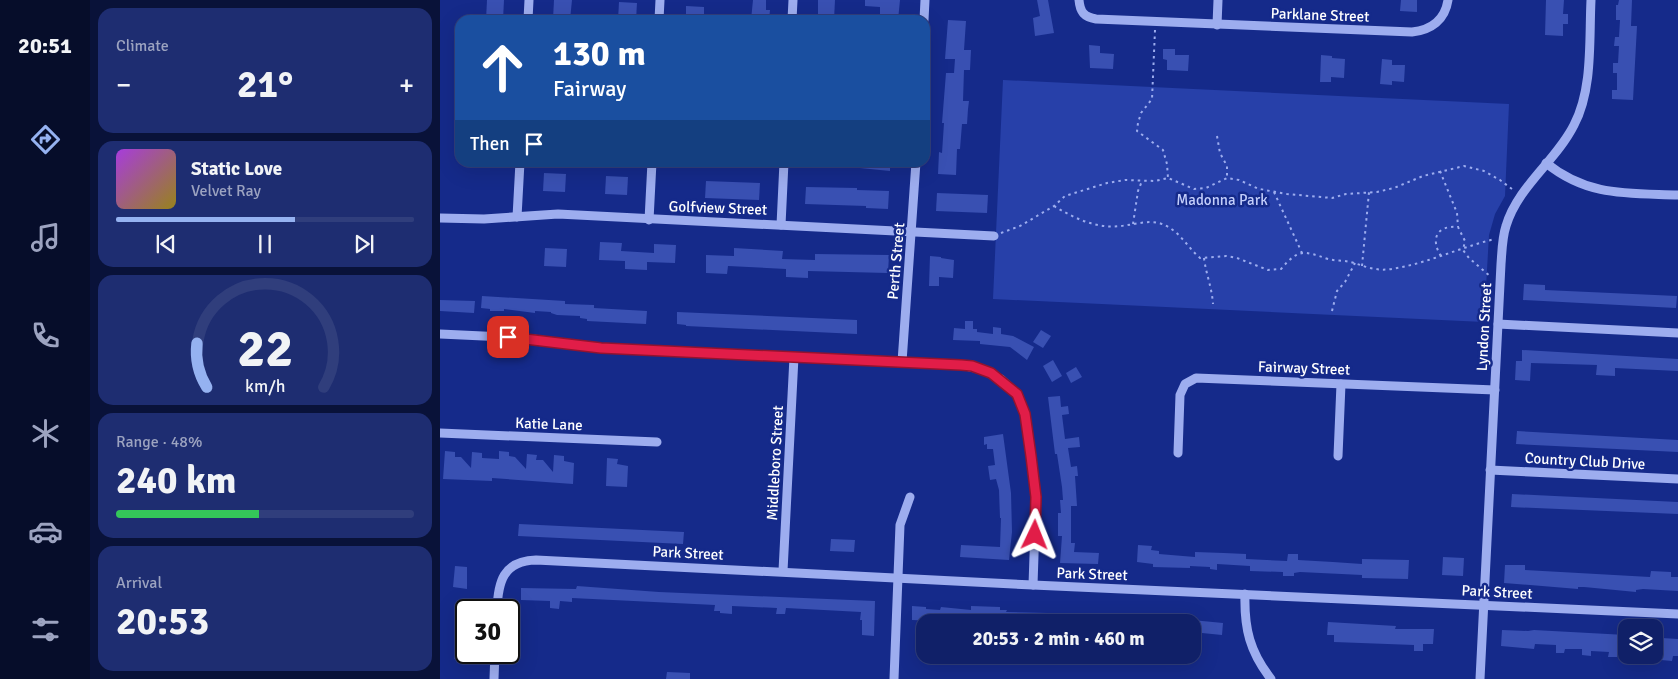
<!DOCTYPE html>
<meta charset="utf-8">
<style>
:root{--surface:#102068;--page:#1e2d71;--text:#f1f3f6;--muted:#9ca3c0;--line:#303e7c;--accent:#95b2f1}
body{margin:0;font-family:Signika,sans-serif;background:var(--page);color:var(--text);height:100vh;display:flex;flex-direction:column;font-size:19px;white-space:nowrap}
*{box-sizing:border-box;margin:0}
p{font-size:16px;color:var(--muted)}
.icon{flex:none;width:28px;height:28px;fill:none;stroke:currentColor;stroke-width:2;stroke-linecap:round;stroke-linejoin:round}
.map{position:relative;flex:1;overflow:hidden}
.details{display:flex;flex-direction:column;gap:8px;padding:8px;background:#091239;width:350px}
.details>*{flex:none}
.guide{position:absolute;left:15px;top:15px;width:475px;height:152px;border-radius:15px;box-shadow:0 5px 20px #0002,0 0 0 1px var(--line);background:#1a4fa0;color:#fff;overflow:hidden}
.fabs{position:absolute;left:1178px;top:619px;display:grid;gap:10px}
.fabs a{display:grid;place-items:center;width:45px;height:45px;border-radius:10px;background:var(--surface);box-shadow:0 5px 20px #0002,0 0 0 1px var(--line);font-size:25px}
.speed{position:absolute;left:15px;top:599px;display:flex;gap:10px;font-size:25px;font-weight:700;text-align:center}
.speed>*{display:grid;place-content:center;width:65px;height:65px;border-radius:50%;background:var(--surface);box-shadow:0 5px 20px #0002,0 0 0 1px var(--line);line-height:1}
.speed .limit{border:2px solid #111;border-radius:8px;background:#fff;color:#111}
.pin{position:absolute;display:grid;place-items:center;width:42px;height:42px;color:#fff;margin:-21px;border-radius:10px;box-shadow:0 2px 8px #0006}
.me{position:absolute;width:55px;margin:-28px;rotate:2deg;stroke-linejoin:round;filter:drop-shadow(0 0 4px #0008)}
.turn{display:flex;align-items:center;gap:18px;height:105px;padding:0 15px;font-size:22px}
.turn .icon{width:65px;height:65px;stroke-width:2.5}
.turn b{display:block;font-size:35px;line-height:42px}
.then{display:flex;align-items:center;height:48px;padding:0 15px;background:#0003;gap:10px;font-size:19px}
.big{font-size:38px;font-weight:800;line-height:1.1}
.details .tile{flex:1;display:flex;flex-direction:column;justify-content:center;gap:8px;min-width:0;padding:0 18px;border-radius:15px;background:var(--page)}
.details .dial{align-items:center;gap:0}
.dial svg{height:130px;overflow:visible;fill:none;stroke:var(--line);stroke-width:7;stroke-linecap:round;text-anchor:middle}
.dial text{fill:var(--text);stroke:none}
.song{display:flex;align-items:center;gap:15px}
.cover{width:60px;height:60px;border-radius:8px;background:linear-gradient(135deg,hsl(280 70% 55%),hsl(50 70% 35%))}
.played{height:5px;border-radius:2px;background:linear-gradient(90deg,var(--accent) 60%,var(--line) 60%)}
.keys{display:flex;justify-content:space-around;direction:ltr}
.heat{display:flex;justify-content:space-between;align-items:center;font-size:28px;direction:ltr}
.charge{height:8px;border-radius:4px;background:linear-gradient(90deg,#34c759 48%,var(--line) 0)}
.trip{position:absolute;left:476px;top:614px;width:285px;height:50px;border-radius:15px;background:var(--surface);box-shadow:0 5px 20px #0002,0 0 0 1px var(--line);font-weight:800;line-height:50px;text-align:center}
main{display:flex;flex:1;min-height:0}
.tabs{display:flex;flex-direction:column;width:90px;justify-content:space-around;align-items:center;background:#060d2a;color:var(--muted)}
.tabs .icon{width:35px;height:35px}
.tabs .selected{color:var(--accent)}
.tabs b{font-size:22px;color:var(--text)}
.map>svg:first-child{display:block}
.green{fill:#2740a9}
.building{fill:#3950b2}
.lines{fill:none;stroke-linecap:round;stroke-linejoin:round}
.path{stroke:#9dadef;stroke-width:2;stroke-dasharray:2.5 4;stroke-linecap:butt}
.minor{stroke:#9dadef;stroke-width:9}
.route-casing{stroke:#92132f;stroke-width:12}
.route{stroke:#e11d48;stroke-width:9}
.labels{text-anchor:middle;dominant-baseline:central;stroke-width:5;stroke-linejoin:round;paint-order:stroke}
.street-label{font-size:15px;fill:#fff;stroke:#152a8a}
.park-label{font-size:15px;fill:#c3cefb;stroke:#152a8a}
</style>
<main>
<nav class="tabs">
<b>20:51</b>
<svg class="icon selected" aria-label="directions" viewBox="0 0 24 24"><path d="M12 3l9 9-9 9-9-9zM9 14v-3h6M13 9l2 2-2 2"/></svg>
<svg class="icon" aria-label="music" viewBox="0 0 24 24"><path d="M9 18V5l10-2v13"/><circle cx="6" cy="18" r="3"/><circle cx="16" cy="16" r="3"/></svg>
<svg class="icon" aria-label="phone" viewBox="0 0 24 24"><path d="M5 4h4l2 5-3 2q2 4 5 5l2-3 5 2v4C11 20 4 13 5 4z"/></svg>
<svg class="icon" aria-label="climate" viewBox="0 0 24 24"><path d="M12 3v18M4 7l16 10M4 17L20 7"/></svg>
<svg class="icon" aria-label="car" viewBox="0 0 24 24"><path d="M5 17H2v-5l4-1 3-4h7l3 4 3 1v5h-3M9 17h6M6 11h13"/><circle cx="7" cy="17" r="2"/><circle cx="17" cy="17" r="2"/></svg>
<svg class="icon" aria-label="filters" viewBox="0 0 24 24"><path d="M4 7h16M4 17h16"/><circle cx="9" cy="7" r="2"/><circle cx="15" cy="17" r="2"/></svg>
</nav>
<section class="details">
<div class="tile"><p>Climate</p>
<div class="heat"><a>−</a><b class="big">21°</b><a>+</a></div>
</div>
<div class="tile">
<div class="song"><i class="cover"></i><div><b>Static Love</b><p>Velvet Ray</p></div></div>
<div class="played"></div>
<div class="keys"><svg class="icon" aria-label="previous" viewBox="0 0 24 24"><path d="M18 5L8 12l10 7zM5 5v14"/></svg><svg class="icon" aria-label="pause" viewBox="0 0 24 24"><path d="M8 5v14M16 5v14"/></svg><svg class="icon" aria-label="next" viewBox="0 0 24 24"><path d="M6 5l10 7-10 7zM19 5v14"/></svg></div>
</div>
<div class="tile dial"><svg viewBox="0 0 100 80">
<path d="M14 69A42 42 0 1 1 86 69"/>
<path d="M14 69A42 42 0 0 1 8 42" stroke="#95b2f1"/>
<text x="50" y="56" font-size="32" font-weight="700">22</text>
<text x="50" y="72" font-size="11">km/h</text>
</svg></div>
<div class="tile"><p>Range · 48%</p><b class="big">240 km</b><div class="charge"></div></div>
<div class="tile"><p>Arrival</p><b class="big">20:53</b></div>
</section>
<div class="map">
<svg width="1238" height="679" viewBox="0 0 1238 679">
<rect width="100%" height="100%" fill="#152a8a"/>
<path class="green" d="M563,80L1069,104L1065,196L1055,214L1049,235L1044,322L553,299Z"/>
<g class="building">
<path d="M47,0H64L63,20H46Z"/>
<path d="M114,0H132L130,20L113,19Z"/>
<path d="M313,0H326V10H330L329,20H311Z"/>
<path d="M378,0H395L394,20H378Z"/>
<path d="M425,0H460L458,20H440V7L425,6Z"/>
<path d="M597,0H608L614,33L595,36L593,18L600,16Z"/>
<path d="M961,0H977V12L960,11Z"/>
<path d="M1106,0H1124L1123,14H1128V24H1123V36L1105,35Z"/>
<path d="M1179,0H1192L1191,26H1197L1193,100L1172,99V90H1177V73H1173V63H1178L1179,46H1174L1175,37H1179L1180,20H1176V5H1178Z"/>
<path d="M179,2L197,3L196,20H178Z"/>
<path d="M246,6L264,7V20H246Z"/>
<path d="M508,20L526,21L524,50H531L530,70H524L523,101H529L528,109L527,124H522L520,149H517L516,175L498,174L499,152L502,153L504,123H502L506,73H514L515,59H505Z"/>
<path d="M649,45L660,46V53L674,54L673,69L650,68Z"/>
<path d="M723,49H735V55H749L748,71L727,70V60L723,59Z"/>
<path d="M881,55L892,56V58L905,59L904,78L891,77V82H880Z"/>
<path d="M942,59L952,60V65H965L964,82L952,81V85L940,84Z"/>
<path d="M421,162H450V171L420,168Z"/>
<path d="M104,173L126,174L125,192L103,191Z"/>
<path d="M166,176L188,177L187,195L165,194Z"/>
<path d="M266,181L320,183L319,200L265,198Z"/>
<path d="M366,187L417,188V190L449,191L448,209L426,208V206L365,204Z"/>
<path d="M497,193L548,195L547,213L496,211Z"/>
<path d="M160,242L182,243L181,251L214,253V244L236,245L235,263L207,262V270L185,269V261L159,260Z"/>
<path d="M105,248L127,249L126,267L104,266Z"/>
<path d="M294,248L343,251L342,259L375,260V254L449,255L448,273L368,271V278L346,277V269L288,266L287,274L266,273V255L294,256Z"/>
<path d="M490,256L501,257V258L514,260L513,278L499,277V286H489Z"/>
<path d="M1084,284L1105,285V290L1237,296L1236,308L1083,300Z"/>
<path d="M42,296L125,301V304L154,305V308L207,311L206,324L147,321V319L140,318V316L117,315L111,313V312L95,311V313L64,309V311H50V309L41,308Z"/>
<path d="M0,300L35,301L34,313L0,311Z"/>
<path d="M237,312L417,320V334L246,326V325L237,324Z"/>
<path d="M525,321H533V329H537V332L553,334V327L561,328V334L573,336L594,347L587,360L570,347L540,344V341L513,340L514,328L525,329Z"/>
<path d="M601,330L611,336L603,348L593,342Z"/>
<path d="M1082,350L1238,359V371L1175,368V376L1156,375L1157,365L1091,363L1090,381L1075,380L1076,361H1082Z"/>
<path d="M613,360L622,376L612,382L603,366Z"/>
<path d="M636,367L642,377L631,383L626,373Z"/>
<path d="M620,396L621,407L628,406L629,414L622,415L625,439L639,437L640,447L628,448L631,467L637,466L638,476H635L637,506H631V543H635L634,552L659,553L658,564L620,563L622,536H618V513H621L620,500H623L622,487L617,454H615L608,397Z"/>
<path d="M1077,431L1238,440V452L1076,444Z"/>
<path d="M563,434L571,493L572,532L569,560L520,557L521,545L560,547L561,518H560L559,490L556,479L550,480L548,466L555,465L553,449H547V444L544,445V437Z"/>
<path d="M5,451L15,452V457H21L31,468L32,452L42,453V458L59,459V451L69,452V456L75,457L86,469L87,454L97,455L96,460H103L113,472L114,455L124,456V461L134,463L133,484L52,478V481L3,479Z"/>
<path d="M167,458L178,459L177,464L188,466L187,487L166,486Z"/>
<path d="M1072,494L1238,502V514L1071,507Z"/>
<path d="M79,524L244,532L243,544L78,536Z"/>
<path d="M391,539L415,540L414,552L390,551Z"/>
<path d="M698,545L712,546L711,550L719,551V554L755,557V552L784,553L806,554V559L847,561L848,554H858V560L893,562L922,564V559L969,560L968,579L922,578V575L860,572L854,573V576H843V572L810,571V566L777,564V570L770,569V567L750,566V568L713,567V564L697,562Z"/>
<path d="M1003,557L1024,558L1023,576L1002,575Z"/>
<path d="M1065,565H1085V570L1210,577L1211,571L1231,572V577H1238V591L1203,589L1196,590V592L1144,587H1138V589L1064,583Z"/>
<path d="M15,566L27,567V589L13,587Z"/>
<path d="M137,586L219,592L435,601L434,636L422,635V620H420L421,612L346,608L345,614H336L337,608L292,606V614L280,613V611H274L275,605L132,598V602L120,601L119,609L110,608V601L81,600V588L136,589Z"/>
<path d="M472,606L486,607V609L500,610L501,607L531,610V606L560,607V610H567L566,612L650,614V615L666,616V622H552L553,619L523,617V622L472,620Z"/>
<path d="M752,620L783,623L782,635L752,632Z"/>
<path d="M888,622L956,626L955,629H994L993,644H983V651H974V645L894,642V635H887Z"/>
<path d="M1062,630L1088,631L1094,630L1186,635V652H1178L1177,657H1168L1169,652L1151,651V656L1142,655V649H1125L1124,653H1116V645L1095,644L1094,649L1061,646Z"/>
<path d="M16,638L26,639V652H29L28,660L14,659Z"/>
<path d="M1222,638L1238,639V656H1233L1232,661L1221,660V658L1214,657V639H1222Z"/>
<path d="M227,672L250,673V679H226Z"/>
</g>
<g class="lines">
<g class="path">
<path d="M715,30L712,99L701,113L698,123L697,131L723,150L727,164L728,178"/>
<path d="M777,136L780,153L787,166V178"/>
<path d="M1000,171L1017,213L1018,227"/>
<path d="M834,192L862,253"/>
<path d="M614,206C634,218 656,229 680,226C693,225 707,220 719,223C739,229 746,246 760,258L786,256L797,258L828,270L841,269C859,248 864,251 888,259C895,261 903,260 910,262C919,264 927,268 936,269C946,271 957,268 967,266C997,259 1025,246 1055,239"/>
<path d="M693,224L698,191L702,181"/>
<path d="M561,233L580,226L614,206L625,196L667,183L685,180L715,181L728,178L754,189L766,188L787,178L799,180L819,189L847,194L892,198L906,194L937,192L954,188L983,176L1024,166L1044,171L1060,180L1072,189"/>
<path d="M1001,256C990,239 997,225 1018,227L1025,241L1023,250L1029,258L1051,277"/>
<path d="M764,258C766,274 772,288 773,304"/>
<path d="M922,266L929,192"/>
<path d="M892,311L897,291L905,282L915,263"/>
</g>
<g class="minor">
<path d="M639,0C640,12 644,17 656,19L972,32C991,30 1005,20 1008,0"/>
<path d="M88,20L89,0"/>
<path d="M219,20L220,0"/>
<path d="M352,20L353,0"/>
<path d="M484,20L485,0"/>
<path d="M777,25L778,0"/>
<path d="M1106,163C1148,197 1188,193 1238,195"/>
<path d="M77,217L80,162"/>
<path d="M0,218L44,219L118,214L554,236"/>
<path d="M209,220L212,162"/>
<path d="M341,225L344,162"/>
<path d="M1058,324L1238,333"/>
<path d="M0,334L85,338L161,348L521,365L540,369L561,379L577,394L585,414L596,497L593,585"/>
<path d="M462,362L476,162"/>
<path d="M0,433L217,442"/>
<path d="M738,453L740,395L745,384L756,378L1055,390"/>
<path d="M898,456L901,384"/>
<path d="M1050,470L1238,479"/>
<path d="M343,571L354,357"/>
<path d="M805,594C804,629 810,652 831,679"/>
<path d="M57,610C58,582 63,561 96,560L593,585L1238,614"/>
<path d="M54,679L55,652"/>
<path d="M454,679L460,525L470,497"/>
<path d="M1040,679L1061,264C1062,252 1062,238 1066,226C1078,186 1116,161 1134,125C1153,89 1149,40 1151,0"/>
</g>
</g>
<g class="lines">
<g class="route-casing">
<path id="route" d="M68,337L161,348L521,365L532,366L551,373L577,394L585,414L591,456L596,497L595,535"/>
</g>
<use href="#route" class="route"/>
</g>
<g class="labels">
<g class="street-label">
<text transform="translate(880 15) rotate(2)">Parklane Street</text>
<text transform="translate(278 208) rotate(2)">Golfview Street</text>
<text transform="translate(456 261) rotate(-85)">Perth Street</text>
<text transform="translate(1044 327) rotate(-87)">Lyndon Street</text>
<text transform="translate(864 368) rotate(2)">Fairway Street</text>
<text transform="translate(109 424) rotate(2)">Katie Lane</text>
<text transform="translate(1145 461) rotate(3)">Country Club Drive</text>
<text transform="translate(335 463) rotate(-87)">Middleboro Street</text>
<text transform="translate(248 553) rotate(3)">Park Street</text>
<text transform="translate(652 574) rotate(2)">Park Street</text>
<text transform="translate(1057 592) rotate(3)">Park Street</text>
</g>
<g class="park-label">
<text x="782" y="200">Madonna Park</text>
</g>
</g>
</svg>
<div class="fabs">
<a><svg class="icon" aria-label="layers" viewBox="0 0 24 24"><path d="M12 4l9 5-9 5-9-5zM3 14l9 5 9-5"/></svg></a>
</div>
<div class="speed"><div class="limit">30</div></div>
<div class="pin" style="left:68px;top:337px;background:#d93025"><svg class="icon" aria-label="arrive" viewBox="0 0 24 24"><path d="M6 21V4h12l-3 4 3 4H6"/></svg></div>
<svg class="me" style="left:595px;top:535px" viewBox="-20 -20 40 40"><path d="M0-17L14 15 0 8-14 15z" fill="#e11d48" stroke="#fff" stroke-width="4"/></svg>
<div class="trip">20:53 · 2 min · 460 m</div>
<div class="guide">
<div class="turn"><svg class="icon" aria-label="ahead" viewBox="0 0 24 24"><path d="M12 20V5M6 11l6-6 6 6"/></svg><div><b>130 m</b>Fairway</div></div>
<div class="then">Then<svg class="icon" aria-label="arrive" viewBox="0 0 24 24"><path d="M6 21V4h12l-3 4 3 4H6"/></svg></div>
</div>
</div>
</main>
